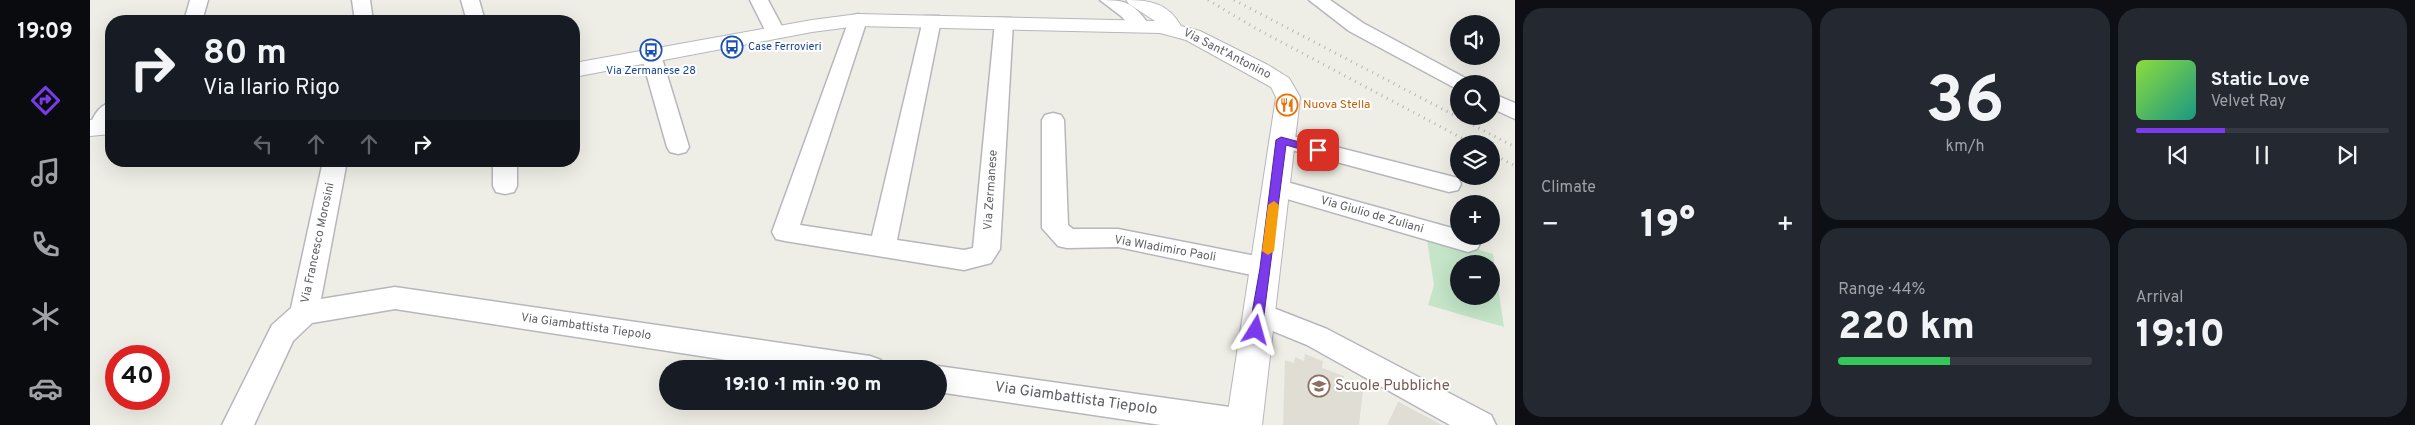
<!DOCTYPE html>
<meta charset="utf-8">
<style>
:root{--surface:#171b24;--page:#242831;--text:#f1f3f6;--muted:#9ea1a6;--line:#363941;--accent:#7c3aed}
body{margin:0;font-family:Overpass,sans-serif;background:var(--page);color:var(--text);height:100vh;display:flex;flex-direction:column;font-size:19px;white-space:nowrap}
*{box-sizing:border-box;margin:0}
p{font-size:16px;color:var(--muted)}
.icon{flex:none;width:28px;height:28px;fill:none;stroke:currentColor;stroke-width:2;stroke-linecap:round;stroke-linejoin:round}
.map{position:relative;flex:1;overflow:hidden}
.sheet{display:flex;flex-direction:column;gap:8px;padding:8px;background:#0d0f14;width:900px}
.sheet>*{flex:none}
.banner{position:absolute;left:15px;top:15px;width:475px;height:152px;border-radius:20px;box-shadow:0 5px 20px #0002;background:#171b24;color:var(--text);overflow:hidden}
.buttons{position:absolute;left:1360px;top:15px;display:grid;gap:10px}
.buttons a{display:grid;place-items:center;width:50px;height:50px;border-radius:50%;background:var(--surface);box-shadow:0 5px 20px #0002;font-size:25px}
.speed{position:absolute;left:15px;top:345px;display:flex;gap:10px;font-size:25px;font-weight:700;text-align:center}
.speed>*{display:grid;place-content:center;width:65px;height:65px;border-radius:50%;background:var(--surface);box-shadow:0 5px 20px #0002;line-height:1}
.speed .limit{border:8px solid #d22;background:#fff;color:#111}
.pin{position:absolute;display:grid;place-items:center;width:42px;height:42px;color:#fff;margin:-21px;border-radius:10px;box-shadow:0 2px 8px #0006}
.me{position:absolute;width:55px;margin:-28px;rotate:8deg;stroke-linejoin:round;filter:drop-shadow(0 0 4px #0008)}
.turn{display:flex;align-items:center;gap:18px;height:105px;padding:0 15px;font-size:22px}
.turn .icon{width:65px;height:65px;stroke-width:2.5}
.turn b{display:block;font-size:35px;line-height:42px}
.lanes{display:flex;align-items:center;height:48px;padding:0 15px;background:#0003;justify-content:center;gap:25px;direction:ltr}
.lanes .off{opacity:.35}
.big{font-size:38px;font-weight:800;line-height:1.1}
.sheet .widget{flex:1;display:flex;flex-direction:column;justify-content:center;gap:8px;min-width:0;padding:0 18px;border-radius:20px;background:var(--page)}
.sheet .dial{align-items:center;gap:0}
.dial b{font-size:65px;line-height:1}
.song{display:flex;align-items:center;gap:15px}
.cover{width:60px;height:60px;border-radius:8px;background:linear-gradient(135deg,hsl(90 70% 55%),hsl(170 70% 35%))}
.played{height:5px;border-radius:2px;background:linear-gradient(90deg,var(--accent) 35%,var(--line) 35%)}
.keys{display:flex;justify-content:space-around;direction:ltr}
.heat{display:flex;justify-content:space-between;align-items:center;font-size:28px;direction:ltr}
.charge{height:8px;border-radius:4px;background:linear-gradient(90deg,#34c759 44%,var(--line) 0)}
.sheet .tiles{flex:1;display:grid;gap:8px;grid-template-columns:repeat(3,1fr)}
.widget:first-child{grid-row:span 2}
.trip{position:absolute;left:569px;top:360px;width:288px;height:50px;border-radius:25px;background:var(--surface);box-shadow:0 5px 20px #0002;font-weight:800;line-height:50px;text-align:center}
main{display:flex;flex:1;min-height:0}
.tab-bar{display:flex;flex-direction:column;width:90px;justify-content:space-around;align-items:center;background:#090b0e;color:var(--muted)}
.tab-bar .icon{width:35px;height:35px}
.tab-bar .current{color:var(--accent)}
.tab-bar b{font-size:22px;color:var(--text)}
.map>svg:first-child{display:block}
.education{fill:#dfddd4}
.green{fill:#c4e5c8;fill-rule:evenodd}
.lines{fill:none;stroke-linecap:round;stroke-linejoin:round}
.minor-casing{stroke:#b6b7bc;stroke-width:3}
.tertiary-casing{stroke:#b6b7bc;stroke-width:2}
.minor{fill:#fff;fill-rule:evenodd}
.tertiary{fill:#fff;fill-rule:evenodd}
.rail{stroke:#b6b7b7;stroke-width:3;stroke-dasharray:1 5;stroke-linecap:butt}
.route{fill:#7c3aed;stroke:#51269a}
.slow{fill:#f59e0b}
.labels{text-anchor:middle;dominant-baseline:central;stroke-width:4;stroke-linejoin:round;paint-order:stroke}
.far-transit-label{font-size:11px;fill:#164399;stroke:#fff;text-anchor:start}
.street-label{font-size:12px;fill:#5e6065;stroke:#fff}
.food-label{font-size:12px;fill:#c56008;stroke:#fff;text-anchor:start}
.near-education-label{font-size:15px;fill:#785e54;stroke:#fff;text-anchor:start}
.near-street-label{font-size:15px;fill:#5e6065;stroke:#fff}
</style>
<main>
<nav class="tab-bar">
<b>19:09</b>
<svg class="icon current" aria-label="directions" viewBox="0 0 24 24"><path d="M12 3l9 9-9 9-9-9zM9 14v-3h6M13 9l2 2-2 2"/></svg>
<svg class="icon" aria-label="music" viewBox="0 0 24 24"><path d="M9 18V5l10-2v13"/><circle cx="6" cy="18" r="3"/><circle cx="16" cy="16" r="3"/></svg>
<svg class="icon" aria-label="phone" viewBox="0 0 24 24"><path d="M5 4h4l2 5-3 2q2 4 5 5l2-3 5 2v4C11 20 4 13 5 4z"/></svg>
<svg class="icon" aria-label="climate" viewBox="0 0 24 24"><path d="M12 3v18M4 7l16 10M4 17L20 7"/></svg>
<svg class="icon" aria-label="car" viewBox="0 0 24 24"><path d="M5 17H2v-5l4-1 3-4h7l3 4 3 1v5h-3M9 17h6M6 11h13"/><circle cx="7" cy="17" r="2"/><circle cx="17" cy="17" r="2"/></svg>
</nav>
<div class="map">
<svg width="1425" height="425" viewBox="0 0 1425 425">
<rect width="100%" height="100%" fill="#efeee6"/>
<g class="education">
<path d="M1215,354L1233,361L1232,368L1254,376L1253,382L1273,390L1269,425H1193L1195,360L1204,363L1205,357L1214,361Z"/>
<path d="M1308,402H1309L1352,425H1297Z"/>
</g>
<path class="green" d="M1336,234L1403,254L1414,327L1338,305L1344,285ZM1369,264H1401V296H1369Z"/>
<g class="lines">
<g class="minor-casing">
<g id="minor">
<path d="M100,0H118L112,21H94Z"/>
<path d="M262,0H280L283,21H265Z"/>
<path d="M371,0H389L395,21H377Z"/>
<path d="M660,0H678L695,32L692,36H678Z"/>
<path d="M1010,0C1036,0 1044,3 1059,25L1057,29H1043L1031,16Z"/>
<path d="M1219,0H1240L1273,23L1379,80L1382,84H1369V89L1365,88L1259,31Z"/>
<path d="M768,14L775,16L777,20L710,225L782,236L833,20L835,16H849L851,20L807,240L874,250L883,248L905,22L907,18H921L923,22L910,249L901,263L874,270L695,241L686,239L682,232L759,20L761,16Z"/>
<path d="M561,49L568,51L571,55L599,147L596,152L588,154L580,152L577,147L551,55L554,51Z"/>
<path d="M1401,93L1425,103V119L1401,108Z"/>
<path d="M21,102V124L16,132L8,134L0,132C0,119 8,106 21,102Z"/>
<path d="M963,113L971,115L974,120L978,225L983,229H1028L1176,258L1185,261L1189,268L1185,275L1176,278L1028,247L977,248L968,246L952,228V120L955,115Z"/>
<path d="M1191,133L1368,178L1371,184L1368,190L1359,192L1183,145L1180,140L1183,135Z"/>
<path d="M233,161H257L231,299L305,287L780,356L791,360L795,369H695L305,309L222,323L203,341L164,425H132L182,325L201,308Z"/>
<path d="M403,161H427V186L424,192L415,194L406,192L403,186Z"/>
<path d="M1186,179L1369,230V236H1388L1391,242L1387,249L1378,252L1177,193L1174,187L1177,181Z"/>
<path d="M1168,302L1237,329L1401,415L1406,425H1360L1217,345L1158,321L1154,313L1158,305Z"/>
<path d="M848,366L1154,409L1165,413L1170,423L1169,425H1071L848,392V369H840Z"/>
</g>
</g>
<g class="tertiary-casing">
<g id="tertiary">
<path d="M1036,0C1060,0 1078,3 1091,26L1110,31L1178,65L1199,78L1210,97L1172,425H1136L1186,97L1181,87L1096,40L1070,33L768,26L722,32L484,77V63L722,20L768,14L1065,21L1039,4Z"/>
<path d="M21,118V134L0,136V120Z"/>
</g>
</g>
<use href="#minor" class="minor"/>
<use href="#tertiary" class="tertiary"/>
<g class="rail">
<path d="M1118,0L1165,28L1383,144"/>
<path d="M1144,0L1425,147"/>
<path d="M1401,153L1425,166"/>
</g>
</g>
<path class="route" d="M1191,137L1232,148L1234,150L1228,154L1196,145L1172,330L1170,334H1161L1159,330L1170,268L1186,140Z"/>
<path class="slow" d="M1184,201L1189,205L1184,251L1178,255L1172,251L1178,205Z"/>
<defs>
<g id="bus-ring" transform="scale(1.125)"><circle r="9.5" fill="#fff" stroke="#1a4fb4" stroke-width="1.5"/><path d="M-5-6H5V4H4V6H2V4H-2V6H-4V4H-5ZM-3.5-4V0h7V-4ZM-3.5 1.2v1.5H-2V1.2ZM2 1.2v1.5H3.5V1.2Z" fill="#1a4fb4"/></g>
<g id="restaurant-ring" transform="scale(1.125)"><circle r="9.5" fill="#fff" stroke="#e8710a" stroke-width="1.5"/><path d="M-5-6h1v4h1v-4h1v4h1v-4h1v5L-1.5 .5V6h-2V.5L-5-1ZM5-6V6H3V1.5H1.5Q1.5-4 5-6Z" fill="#e8710a"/></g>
<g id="school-ring" transform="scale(1.125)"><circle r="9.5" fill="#fff" stroke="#8d6e63" stroke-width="1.5"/><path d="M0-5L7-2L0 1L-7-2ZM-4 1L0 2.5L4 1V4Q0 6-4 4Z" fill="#8d6e63"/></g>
</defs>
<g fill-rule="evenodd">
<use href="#bus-ring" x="642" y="47"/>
<use href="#bus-ring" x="561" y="50"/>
<use href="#restaurant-ring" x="1197" y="105"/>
<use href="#school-ring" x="1229" y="386"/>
</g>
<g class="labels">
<g class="far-transit-label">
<text x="658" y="47">Case Ferrovieri</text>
<text x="561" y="71" text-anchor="middle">Via Zermanese 28</text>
</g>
<g class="street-label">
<text transform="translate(1137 54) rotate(27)">Via Sant'Antonino</text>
<text transform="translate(901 190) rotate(-86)">Via Zermanese</text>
<text transform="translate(1282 215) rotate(16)">Via Giulio de Zuliani</text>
<text transform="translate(228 243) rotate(-78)">Via Francesco Morosini</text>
<text transform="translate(1075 249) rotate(10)">Via Wladimiro Paoli</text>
<text transform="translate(496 327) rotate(8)">Via Giambattista Tiepolo</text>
</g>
<g class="food-label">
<text x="1213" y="105">Nuova Stella</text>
</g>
<g class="near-education-label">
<text x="1245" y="386">Scuole Pubbliche</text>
</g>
<g class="near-street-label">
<text transform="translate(986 399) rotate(8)">Via Giambattista Tiepolo</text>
</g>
</g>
</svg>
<div class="buttons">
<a><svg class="icon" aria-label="sound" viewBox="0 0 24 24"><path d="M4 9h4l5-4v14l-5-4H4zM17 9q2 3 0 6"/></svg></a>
<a><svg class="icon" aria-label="search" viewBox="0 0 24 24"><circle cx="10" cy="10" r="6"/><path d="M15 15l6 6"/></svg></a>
<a><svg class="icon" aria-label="layers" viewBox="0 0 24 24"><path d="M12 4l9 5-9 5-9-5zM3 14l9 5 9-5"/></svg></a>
<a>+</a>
<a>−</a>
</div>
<div class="speed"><div class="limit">40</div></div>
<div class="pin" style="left:1228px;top:150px;background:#d93025"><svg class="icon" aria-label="arrive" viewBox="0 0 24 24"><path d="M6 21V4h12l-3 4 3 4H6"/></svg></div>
<svg class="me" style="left:1166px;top:330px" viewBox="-20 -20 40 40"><path d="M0-17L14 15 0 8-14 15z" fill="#7c3aed" stroke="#fff" stroke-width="4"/></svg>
<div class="trip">19:10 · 1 min · 90 m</div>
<div class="banner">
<div class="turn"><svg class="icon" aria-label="right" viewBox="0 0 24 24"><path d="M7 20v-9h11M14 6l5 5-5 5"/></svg><div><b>80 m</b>Via Ilario Rigo</div></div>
<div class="lanes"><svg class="icon off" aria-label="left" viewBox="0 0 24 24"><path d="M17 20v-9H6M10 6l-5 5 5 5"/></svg><svg class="icon off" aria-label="ahead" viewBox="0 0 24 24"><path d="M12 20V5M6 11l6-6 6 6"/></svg><svg class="icon off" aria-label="ahead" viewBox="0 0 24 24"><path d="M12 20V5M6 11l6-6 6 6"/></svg><svg class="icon" aria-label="right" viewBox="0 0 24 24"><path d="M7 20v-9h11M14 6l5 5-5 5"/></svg></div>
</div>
</div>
<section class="sheet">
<div class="tiles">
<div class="widget"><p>Climate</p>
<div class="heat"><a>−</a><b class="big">19°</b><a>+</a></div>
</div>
<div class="widget dial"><b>36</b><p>km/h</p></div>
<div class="widget">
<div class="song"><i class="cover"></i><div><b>Static Love</b><p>Velvet Ray</p></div></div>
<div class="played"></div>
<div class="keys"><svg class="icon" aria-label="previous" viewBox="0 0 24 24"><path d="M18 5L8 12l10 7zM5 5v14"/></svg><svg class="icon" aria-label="pause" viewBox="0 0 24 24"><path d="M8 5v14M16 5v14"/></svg><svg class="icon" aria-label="next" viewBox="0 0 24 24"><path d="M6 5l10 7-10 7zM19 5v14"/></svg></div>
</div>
<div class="widget"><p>Range · 44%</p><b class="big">220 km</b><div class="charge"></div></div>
<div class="widget"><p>Arrival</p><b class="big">19:10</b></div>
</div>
</section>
</main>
